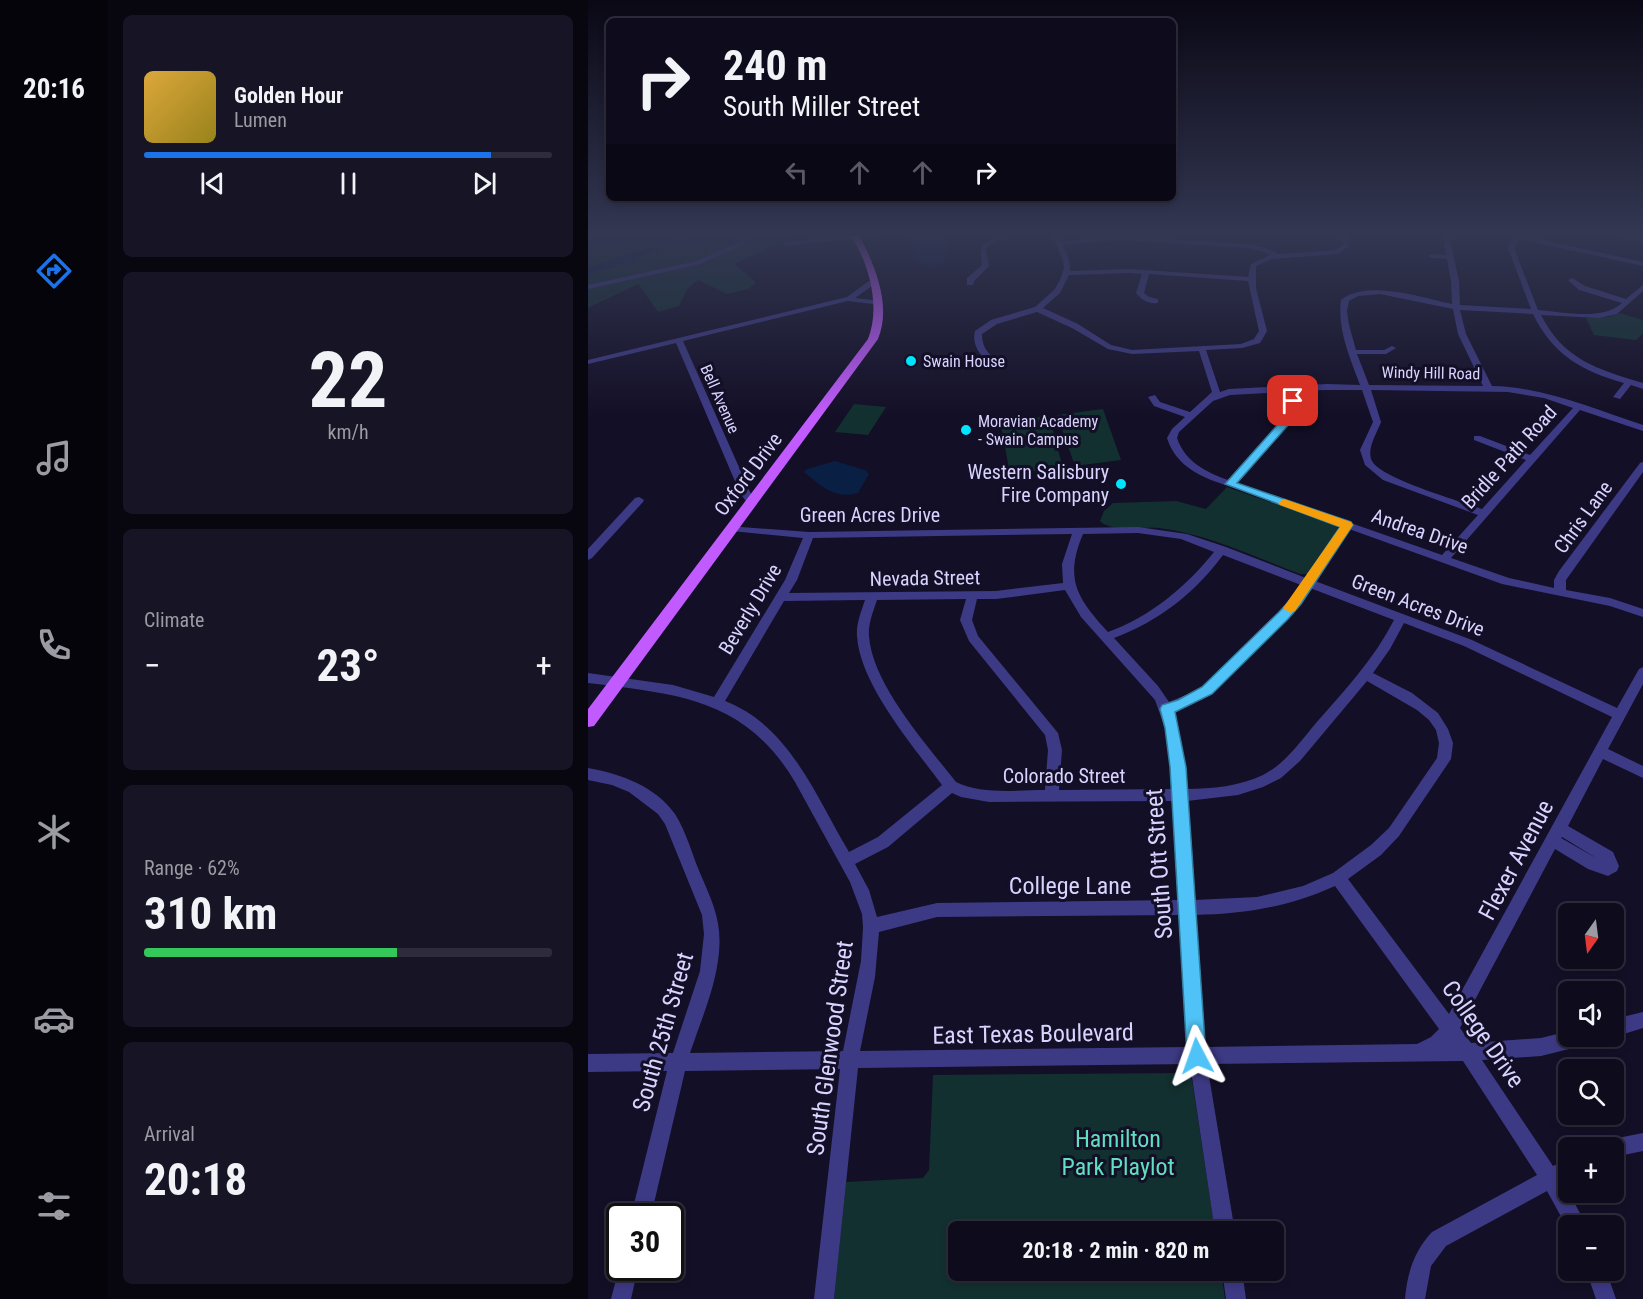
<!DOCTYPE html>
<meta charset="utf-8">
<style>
:root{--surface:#0e0b1c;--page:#171425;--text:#f1f3f6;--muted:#9b9ba3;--line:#2e2b3b;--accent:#1a73e8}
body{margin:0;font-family:"Roboto Condensed",sans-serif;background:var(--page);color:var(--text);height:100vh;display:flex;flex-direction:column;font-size:22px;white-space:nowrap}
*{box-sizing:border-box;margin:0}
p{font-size:20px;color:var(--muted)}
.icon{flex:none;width:33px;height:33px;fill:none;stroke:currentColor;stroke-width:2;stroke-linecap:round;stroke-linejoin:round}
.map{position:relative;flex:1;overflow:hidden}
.drawer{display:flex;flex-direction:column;gap:15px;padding:15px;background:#08060f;width:480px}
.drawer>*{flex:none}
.banner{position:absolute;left:18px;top:18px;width:570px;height:183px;border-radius:9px;box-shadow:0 3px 9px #0003,0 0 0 2px var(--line);background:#0e0b1c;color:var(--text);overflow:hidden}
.needle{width:39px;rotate:194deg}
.tools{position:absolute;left:970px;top:903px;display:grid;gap:12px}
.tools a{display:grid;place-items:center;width:66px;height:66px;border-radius:9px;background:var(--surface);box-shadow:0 3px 9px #0003,0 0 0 2px var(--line);font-size:30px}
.speed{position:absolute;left:18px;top:1203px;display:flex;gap:12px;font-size:30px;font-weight:700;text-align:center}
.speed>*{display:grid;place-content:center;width:78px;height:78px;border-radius:50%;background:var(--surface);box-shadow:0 3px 9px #0003,0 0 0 2px var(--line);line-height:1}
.speed .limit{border:3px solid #111;border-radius:9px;background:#fff;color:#111}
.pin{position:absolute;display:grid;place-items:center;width:51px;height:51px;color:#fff;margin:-26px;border-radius:12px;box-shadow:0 3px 9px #0006}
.me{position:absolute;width:66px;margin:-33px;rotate:356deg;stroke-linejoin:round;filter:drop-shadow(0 0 4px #0008)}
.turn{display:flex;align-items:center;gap:21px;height:126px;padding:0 18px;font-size:27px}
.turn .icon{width:78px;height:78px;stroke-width:2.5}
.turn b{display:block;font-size:42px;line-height:51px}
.lanes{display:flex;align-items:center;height:57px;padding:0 18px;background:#0003;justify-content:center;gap:30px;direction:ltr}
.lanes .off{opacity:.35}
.big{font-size:45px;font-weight:700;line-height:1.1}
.drawer .tile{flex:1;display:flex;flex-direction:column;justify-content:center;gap:9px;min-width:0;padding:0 21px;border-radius:9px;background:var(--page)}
.drawer .dial{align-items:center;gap:0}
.dial b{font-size:78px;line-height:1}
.song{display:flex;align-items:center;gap:18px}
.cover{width:72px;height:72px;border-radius:9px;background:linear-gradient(135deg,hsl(40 70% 55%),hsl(50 70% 35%))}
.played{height:6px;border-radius:3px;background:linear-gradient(90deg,var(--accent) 85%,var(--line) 85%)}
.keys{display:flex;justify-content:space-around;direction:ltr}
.heat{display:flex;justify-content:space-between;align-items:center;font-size:33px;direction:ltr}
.charge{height:9px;border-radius:4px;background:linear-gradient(90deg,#34c759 62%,var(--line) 0)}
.trip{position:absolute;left:360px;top:1221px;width:336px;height:60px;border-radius:9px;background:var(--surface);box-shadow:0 3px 9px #0003,0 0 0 2px var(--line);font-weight:700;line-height:60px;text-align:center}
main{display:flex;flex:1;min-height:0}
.tab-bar{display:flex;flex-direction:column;width:108px;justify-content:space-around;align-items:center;background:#06040b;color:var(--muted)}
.tab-bar .icon{width:42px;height:42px}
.tab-bar .on{color:var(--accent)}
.tab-bar b{font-size:27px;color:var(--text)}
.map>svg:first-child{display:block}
.green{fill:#12302f}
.water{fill:#0a1f44}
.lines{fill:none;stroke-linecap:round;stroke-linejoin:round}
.river{fill:#0a1f44;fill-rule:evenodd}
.minor{fill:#3d3a85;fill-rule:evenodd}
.major{fill:#c25bff;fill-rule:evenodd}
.route{fill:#4fc3f7;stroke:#337fa1;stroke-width:1.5}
.slow{fill:#f59e0b}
.poi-dot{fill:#00e5ff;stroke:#130f26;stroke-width:2}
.labels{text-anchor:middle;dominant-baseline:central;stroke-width:6;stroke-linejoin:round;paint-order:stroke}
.far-poi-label{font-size:16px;fill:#d9d4ff;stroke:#130f26;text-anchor:start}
.far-street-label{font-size:16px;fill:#d9d4ff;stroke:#130f26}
.street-label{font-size:20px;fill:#d9d4ff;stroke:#130f26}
.poi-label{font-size:20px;fill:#d9d4ff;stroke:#130f26;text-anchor:end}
.near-street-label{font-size:24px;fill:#d9d4ff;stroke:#130f26}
.near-park-label{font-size:24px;fill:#5fe0c0;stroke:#130f26}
</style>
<main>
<nav class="tab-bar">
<b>20:16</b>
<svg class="icon on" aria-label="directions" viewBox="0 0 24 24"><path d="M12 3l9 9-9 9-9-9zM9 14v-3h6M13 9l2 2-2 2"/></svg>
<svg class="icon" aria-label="music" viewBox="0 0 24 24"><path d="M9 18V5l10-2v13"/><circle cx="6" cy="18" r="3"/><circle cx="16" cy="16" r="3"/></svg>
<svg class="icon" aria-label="phone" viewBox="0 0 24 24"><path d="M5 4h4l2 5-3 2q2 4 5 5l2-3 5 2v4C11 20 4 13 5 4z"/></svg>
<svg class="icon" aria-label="climate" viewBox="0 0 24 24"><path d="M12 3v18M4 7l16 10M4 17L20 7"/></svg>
<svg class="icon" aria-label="car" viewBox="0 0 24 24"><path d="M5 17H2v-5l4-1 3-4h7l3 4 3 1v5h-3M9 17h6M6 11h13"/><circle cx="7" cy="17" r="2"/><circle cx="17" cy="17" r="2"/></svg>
<svg class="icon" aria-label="filters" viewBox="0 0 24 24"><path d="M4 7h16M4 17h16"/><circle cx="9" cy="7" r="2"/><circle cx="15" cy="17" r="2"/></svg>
</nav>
<section class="drawer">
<div class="tile">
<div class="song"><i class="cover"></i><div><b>Golden Hour</b><p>Lumen</p></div></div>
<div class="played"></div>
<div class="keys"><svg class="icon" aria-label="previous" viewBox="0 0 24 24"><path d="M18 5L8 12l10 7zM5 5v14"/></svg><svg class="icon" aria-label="pause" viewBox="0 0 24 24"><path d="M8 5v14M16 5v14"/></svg><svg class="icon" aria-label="next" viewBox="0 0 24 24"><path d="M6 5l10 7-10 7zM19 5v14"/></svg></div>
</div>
<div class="tile dial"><b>22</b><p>km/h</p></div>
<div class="tile"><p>Climate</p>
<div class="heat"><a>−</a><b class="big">23°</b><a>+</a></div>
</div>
<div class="tile"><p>Range · 62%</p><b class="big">310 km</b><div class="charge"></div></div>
<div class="tile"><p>Arrival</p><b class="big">20:18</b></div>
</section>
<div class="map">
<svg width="1055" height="1299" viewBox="0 0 1055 1299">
<rect width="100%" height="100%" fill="#130f26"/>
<g class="green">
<path d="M0,235H207L146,264L168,282L161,289L139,294L110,280L100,288L91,306L70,312L50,284L0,308Z"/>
<path d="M1032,313L1055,320V333L1048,340L1006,335L998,318L1020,317Z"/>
<path d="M266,404L298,407L280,435L247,432Z"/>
<path d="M515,409L533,460L487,466L469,415Z"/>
<path d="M461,416L475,468L422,474L412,421Z"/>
<path d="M639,487L748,525L751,531L725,569L720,574H712C666,557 620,534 571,528C556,527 521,532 512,521L516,511L525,503L588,501L618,509Z"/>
<path d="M596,1073L600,1074L604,1080L627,1231L370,1232V1270L633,1271L637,1299H246L258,1182L335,1178L341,1170L345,1075Z"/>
</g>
<g class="water">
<path d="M320,235L359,236L355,264L340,265L330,262Z"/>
<path d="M247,461L277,470L281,474L270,493C247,500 232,485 216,472L219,469Z"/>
</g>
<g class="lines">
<path class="river" d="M98,235H110L31,265L0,274V268Z"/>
<g class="minor">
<path d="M150,235H156L157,244L113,264L0,289V285L109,261L151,242Z"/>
<path d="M272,235H298L197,246L194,244L197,242Z"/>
<path d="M412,235H420L400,246L398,250L401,266L386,281L385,285H379V278L394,265C391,244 393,245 412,235Z"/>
<path d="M468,235L473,241L531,236L659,244L678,248L691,254L748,250L755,245L754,235H760L761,246L750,254L683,259L668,266V288L679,331L672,343L654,348L618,350L632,392L641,389L739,384L772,385C762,358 749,329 753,300C779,279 834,298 864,304L863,281L859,259L843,258L840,256L843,254L858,255L855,235H861L871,281L872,305L943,309L920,248L925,237L920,235H932L1055,262V266L931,239L926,248L950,310C976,312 1015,321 1034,303L991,290L980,280L984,278L997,286L1038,299L1055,285V291L1029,314L1011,318L953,315C976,360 1009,369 1055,383V389L1043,385L1032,399L1025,397L1036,383C994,371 965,355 945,314L872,310L878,334L904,386C956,387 1006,409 1055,425V431L992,410L863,558L921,578L966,588V580L971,571L1052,463L1055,462V472L978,580V590L1022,598L1055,609V617L1022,606L914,584L761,529L727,581L884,640L1029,708L1051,669L1055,667V684L1020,749L1055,766V778L1015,759L980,826L1025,852L1031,866L1029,871L1020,876L1000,869L967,849L872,1028L883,1043L953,1038L981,1031V1036H1005L1003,1042L997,1045L953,1056L894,1060L965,1166L981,1159V1178L975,1182L999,1226H981V1231L959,1191L858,1246L843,1266L837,1299H817C819,1274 826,1251 844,1232L949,1175L875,1061L619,1064L647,1232H627L602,1064L270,1068L246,1299H226L252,1069L97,1071L63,1216H43L79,1071L0,1072V1054L85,1053L112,971L116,934L114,915L77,824L70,814L41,792L24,785L0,780V768C33,774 67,786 87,814C98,831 104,854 112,873C124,901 134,921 131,952C128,987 113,1020 102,1053L255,1051L273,961L275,927L274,914L262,882L207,782C157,698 89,694 0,683V673L85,685L126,697L197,580L215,538L144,531L139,528L140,526L221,532L550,527L599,534L638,547L718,578L753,526L623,480C602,471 586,460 579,438L584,429L597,417L566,406L560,397L567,395L572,402L602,412L624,392L611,351L544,354L520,349L484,328L449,312L409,324L394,334C394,350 403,356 414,364L407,366C394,359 383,346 387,331L403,320L447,307L466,290L472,280L476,268L475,260L465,237ZM531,240L659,248L674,251L682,255L663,264L660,277L541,269L482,271L481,260L475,245ZM541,273L554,274L548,293C554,300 560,304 570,303V299L561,297L556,293L561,274L660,281L671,331L666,339L653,344L544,350L523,345L490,324L455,308L472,293L481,275ZM792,294L865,309L870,334L895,386L781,385L769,354H798L808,348L804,346L796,350H768L761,325L759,311L761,301L770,296ZM739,390H774L785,422L772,450L777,465L795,480L890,515L854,555L649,483L709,414L710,405L704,391ZM783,390L920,392L956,398L985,408L942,455L892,436H886V440L938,460L894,509C872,501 794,479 784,461C778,449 789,433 793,422ZM696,392L702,405L701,413L640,480C618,472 597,462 589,438L591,432L625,401L642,395ZM550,533L593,539L626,552C599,586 562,617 520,632C489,598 476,579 495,534ZM484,534L474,564L475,583L408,591L201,593L209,580L225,538ZM635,555L713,585L692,613L615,688L581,702L570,686L526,638C570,622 608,592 635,555ZM722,588L806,620C786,659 757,690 728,723C712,742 698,763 675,775C652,786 624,789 598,789L593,740L585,712L623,694L700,619ZM477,590L493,617L567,700L578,731L585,789L471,790L474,750L470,733L390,636L384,620L389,599H408ZM378,599L372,620L381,641L457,735L460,750L457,790C429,790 394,795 368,782C339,745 284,684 281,636C280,624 285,612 289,600ZM277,600C273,612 268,624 269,636C272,685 326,747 354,785L290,837L261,852C228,797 202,726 137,701L196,601ZM816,623L876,646L1024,717L861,1014L760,879L793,855L811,836L863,759L865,743L860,729L850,713L824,693L785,673L802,649ZM779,681L829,710L841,720L848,730L851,743L849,758L801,828L783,845L745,873L715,886L669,897L606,900L599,801L650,795L675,787L693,778L712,761ZM364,793L373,797L401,802L585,801L591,900L349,903L289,917L281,890L267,864L300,847ZM974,837L1010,859L973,838ZM747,886L851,1029L843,1037L829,1044L617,1047L607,915C658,914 700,907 747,886ZM592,915L600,1047L272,1051L287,977L291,932L349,917Z"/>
<path d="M1028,235L1055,237V241L1031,237Z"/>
<path d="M281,281L288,283L267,298L293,301V305L260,301L95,341L162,492L169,502L168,504H160L152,493L88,343L0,364V360L259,297Z"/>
<path d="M51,497L56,500L55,502L4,558L0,560V549L47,498Z"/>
<path d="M1055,1012V1028L1026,1037V1019Z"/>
<path d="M1055,1133V1151L1026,1157V1148H1013L1015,1141Z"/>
<path d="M32,1264V1268H50L43,1299H23Z"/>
<path d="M634,1270H654L658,1299H638Z"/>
<path d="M998,1270H1018L1028,1299H1008Z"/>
</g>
<path class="major" d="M262,235H270L274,241C289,270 303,308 290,339L6,726L0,727V709L280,339C293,307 281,262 262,235Z"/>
</g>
<linearGradient id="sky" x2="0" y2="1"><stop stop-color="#0a0815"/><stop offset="0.56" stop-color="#333752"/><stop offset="1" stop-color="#333752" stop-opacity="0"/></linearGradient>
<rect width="1055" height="417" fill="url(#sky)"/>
<path class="route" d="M702,399L710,401V414L649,483L763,522L765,525L713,604L700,619L624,694L587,712L598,767L618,1056L616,1063L609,1066L602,1063L599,1056L582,767L577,728L572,709L574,705L590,700L614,687L691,612L704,598L752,527L637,484L700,413Z"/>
<path class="slow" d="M696,499L763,522L765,525L707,611L702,613L695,608L752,527L692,505L690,503Z"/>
<g class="poi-dot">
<circle cx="323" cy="361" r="6"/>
<circle cx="378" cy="430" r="6"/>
<circle cx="533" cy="484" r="6"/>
</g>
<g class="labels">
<g class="far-poi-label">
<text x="335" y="361">Swain House</text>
<text x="390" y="421">Moravian Academy<tspan x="390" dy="18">- Swain Campus</tspan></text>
</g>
<g class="far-street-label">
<text transform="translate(843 373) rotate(1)">Windy Hill Road</text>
<text transform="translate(132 399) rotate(66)">Bell Avenue</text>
</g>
<g class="street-label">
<text transform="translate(921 457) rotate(-48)">Bridle Path Road</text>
<text transform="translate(160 474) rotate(-53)">Oxford Drive</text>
<text x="282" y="515">Green Acres Drive</text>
<text transform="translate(995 517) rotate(-54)">Chris Lane</text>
<text transform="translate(832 531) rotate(19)">Andrea Drive</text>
<text transform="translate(337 578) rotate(-1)">Nevada Street</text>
<text transform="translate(830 605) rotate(21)">Green Acres Drive</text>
<text transform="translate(162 609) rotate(-59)">Beverly Drive</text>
<text x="476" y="776">Colorado Street</text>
</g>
<g class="poi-label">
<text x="521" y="472">Western Salisbury<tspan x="521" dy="23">Fire Company</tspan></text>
</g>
<g class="near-street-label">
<text transform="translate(928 860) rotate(-62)">Flexer Avenue</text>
<text transform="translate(571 864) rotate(-94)">South Ott Street</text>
<text x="482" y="886">College Lane</text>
<text transform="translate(75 1032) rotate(-74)">South 25th Street</text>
<text transform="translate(445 1034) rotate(-1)">East Texas Boulevard</text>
<text transform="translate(895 1034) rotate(55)">College Drive</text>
<text transform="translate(242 1048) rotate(-82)">South Glenwood Street</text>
</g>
<g class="near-park-label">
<text x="530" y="1139">Hamilton<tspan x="530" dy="28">Park Playlot</tspan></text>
</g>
</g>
</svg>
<div class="tools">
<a><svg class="needle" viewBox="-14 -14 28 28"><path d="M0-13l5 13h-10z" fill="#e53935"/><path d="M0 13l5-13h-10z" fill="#9b9ba3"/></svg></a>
<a><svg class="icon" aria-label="sound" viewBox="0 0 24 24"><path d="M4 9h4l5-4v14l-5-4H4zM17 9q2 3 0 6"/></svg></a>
<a><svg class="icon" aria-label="search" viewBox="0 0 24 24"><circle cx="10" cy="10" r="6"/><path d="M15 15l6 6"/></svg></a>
<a>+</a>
<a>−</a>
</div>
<div class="speed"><div class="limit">30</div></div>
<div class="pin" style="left:705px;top:401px;background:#d93025"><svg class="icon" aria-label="arrive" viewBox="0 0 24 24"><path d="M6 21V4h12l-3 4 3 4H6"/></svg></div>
<svg class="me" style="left:609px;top:1056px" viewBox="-20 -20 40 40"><path d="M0-17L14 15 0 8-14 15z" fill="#4fc3f7" stroke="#fff" stroke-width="4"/></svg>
<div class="trip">20:18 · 2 min · 820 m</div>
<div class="banner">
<div class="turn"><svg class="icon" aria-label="right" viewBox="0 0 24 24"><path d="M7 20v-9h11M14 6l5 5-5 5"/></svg><div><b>240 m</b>South Miller Street</div></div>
<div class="lanes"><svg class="icon off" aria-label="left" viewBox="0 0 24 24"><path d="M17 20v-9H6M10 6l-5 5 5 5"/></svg><svg class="icon off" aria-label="ahead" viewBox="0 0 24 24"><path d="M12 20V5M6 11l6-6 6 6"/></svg><svg class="icon off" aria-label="ahead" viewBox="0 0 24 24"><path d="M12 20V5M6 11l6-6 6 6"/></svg><svg class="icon" aria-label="right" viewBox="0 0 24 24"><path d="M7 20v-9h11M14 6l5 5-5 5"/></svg></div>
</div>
</div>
</main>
